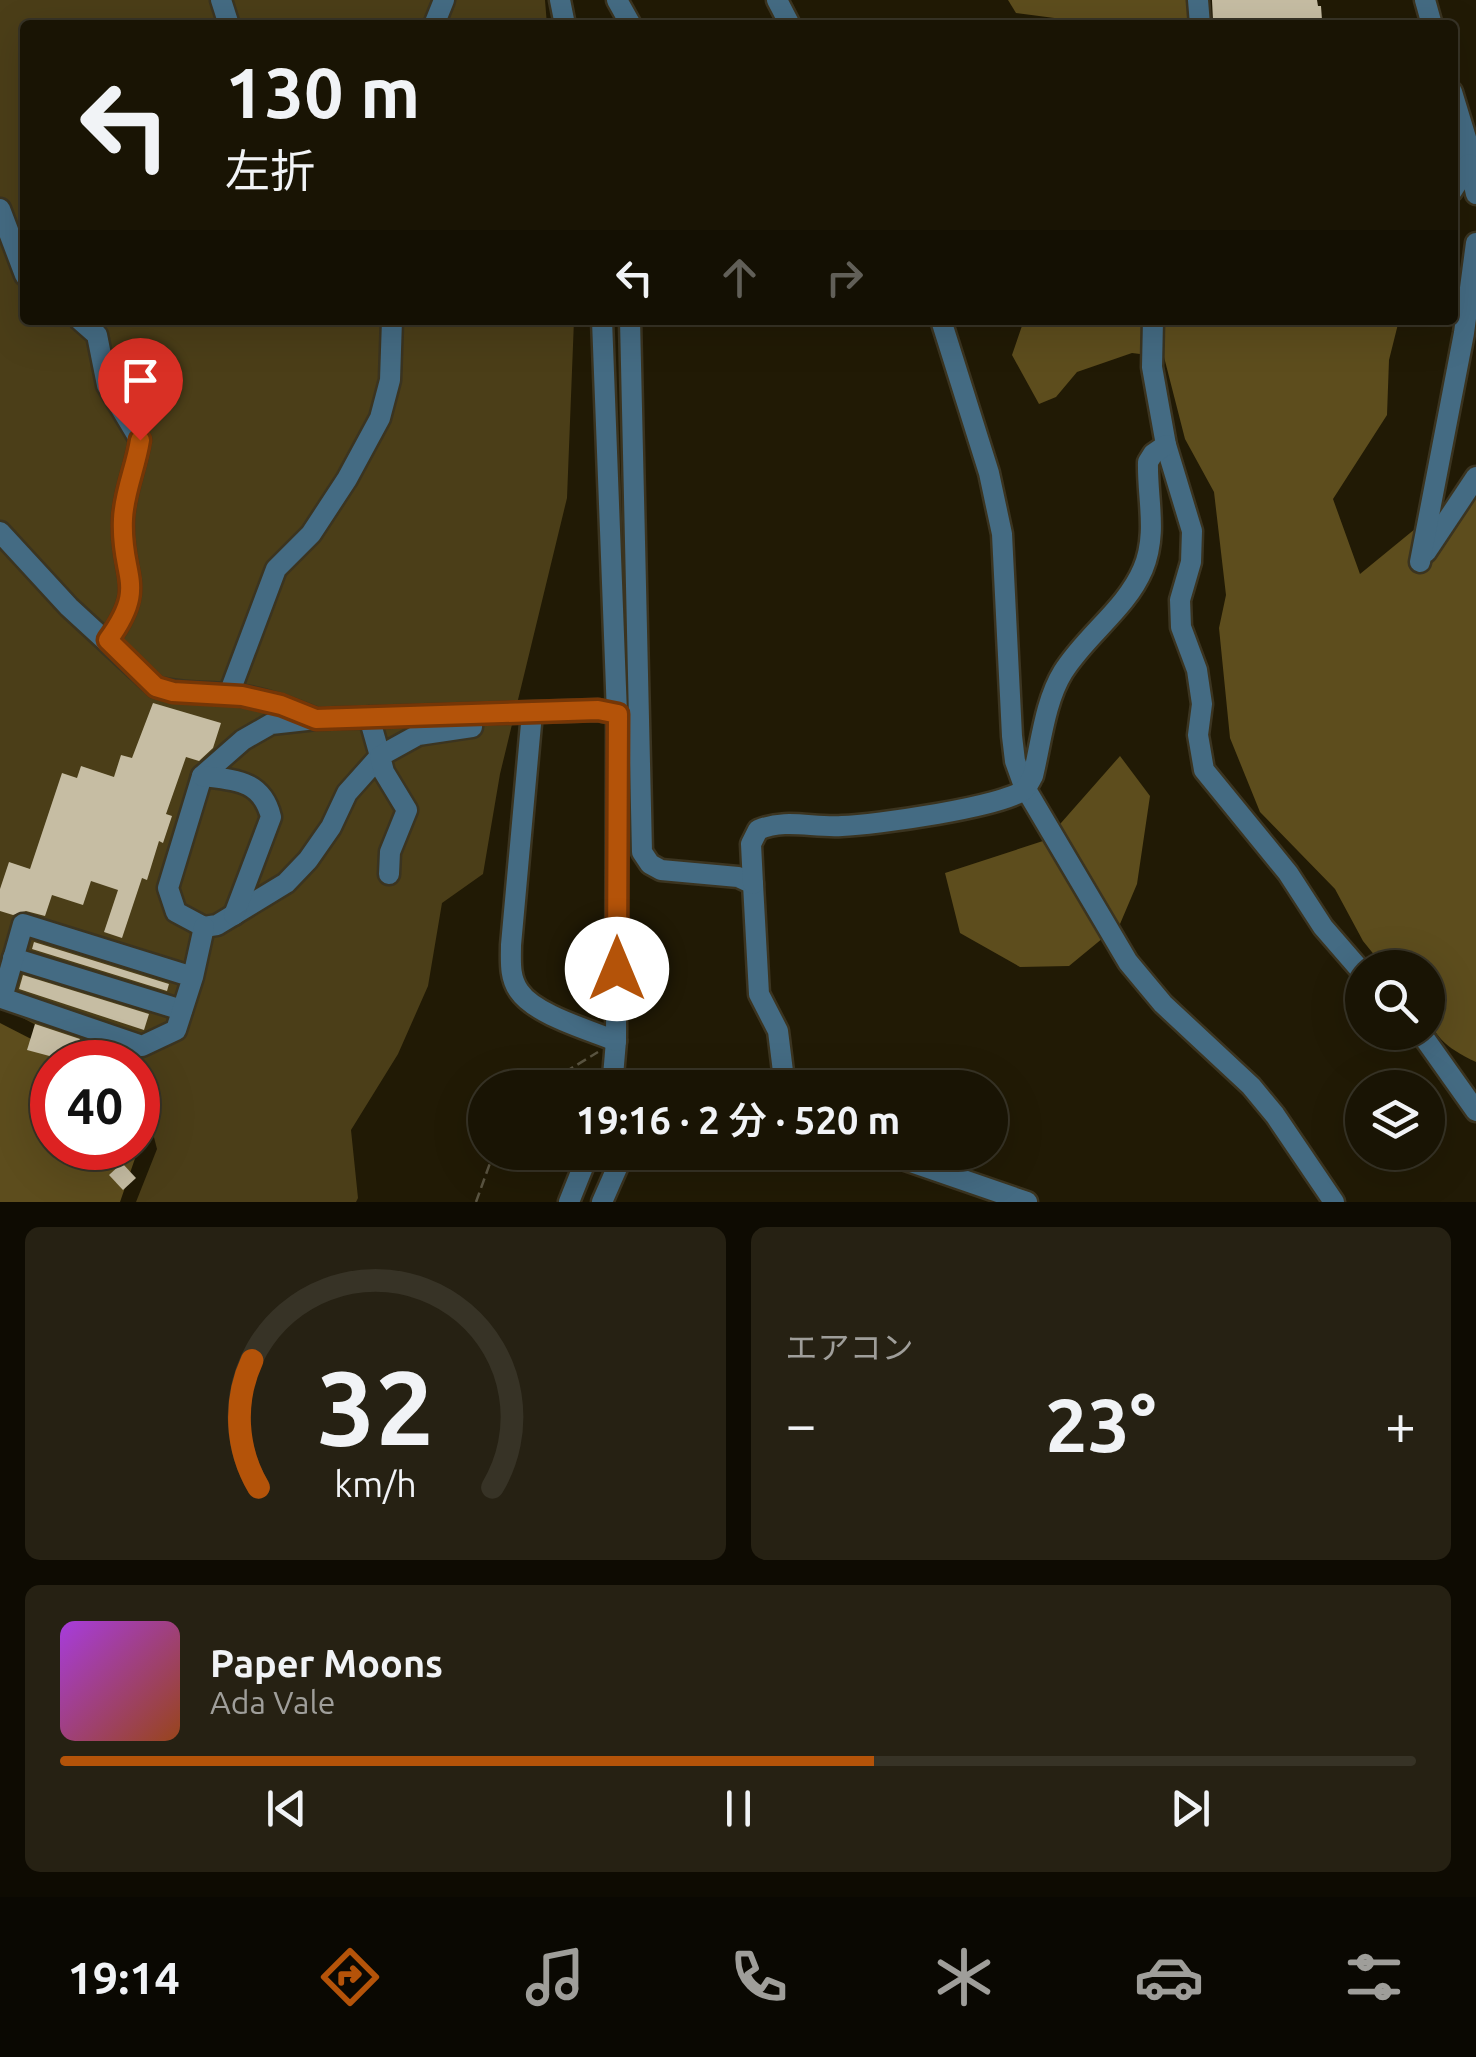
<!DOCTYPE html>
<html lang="ja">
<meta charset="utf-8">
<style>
:root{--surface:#191404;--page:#262113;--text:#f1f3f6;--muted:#9f9e9a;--line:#373326;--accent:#b45309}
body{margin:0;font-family:Ubuntu,"Noto Sans JP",sans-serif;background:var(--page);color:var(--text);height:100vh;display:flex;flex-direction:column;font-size:38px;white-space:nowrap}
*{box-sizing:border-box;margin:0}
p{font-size:32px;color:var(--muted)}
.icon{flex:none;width:55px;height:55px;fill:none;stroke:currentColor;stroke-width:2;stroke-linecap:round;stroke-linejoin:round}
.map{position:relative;height:1202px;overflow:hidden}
.details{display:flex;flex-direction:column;gap:25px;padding:25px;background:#0e0b02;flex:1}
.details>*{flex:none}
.hud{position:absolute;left:20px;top:20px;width:1438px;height:305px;border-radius:10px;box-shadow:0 10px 40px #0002,0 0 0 2px var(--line);background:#191404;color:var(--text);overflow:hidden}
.tools{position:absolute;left:1345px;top:950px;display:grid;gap:20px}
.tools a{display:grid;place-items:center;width:100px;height:100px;border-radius:50%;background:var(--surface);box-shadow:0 10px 40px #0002,0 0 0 2px var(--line);font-size:50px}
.speed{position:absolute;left:30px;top:1040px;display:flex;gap:20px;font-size:50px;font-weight:700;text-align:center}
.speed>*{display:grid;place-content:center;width:130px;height:130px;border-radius:50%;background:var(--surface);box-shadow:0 10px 40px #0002,0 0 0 2px var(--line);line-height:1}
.speed .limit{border:15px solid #d22;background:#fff;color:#111}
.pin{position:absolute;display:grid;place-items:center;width:85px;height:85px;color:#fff;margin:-102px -42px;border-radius:50% 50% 50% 0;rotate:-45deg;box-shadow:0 0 10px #0007}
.pin .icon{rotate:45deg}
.me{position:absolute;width:110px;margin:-55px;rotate:0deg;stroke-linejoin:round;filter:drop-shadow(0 0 8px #0008)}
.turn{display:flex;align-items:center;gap:35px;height:210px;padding:0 40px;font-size:45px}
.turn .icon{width:130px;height:130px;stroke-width:2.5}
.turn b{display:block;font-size:70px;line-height:85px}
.lanes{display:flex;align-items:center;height:95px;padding:0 40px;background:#0003;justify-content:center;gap:50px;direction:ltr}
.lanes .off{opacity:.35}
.big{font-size:75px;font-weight:600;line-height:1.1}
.details .widget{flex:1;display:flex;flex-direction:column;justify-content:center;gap:15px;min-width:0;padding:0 35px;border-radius:15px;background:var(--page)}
.details .dial{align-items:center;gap:0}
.dial svg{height:260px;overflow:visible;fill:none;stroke:var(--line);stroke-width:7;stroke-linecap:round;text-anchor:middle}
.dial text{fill:var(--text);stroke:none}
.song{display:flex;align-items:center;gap:30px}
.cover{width:120px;height:120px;border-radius:15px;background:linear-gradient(135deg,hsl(280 70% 55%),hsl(20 70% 35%))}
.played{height:10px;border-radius:5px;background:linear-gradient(90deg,var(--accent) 60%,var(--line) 60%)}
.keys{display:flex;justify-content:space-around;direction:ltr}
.heat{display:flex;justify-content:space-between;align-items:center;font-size:55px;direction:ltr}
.details .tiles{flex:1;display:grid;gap:25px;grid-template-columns:1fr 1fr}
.widget:last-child{grid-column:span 2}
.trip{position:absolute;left:468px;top:1070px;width:540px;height:100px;border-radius:50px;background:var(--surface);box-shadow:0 10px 40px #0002,0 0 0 2px var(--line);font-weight:600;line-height:100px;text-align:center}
.tabs{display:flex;height:160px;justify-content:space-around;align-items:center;background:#0a0802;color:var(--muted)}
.tabs .icon{width:70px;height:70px}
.tabs .current{color:var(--accent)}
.tabs b{font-size:45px;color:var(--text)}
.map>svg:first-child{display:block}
.green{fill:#4b3e18}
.forest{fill:#5d4d1d}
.building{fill:#c6bda3}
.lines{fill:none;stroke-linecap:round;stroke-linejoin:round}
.minor-casing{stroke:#3b3420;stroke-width:25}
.path{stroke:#5a5441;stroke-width:2.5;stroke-dasharray:10 5;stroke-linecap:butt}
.minor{stroke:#446b83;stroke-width:20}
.route-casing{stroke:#753606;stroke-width:25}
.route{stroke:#b45309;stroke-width:18}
</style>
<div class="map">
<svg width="1476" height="1202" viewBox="0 0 1476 1202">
<rect width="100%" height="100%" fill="#211a05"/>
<path class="green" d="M0,0H545L547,25H25V320H574L567,498L500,774L483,874L442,903L428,986L398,1054L351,1130L358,1198L356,1202H136L157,1149L147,1110L138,1097V1062H106L0,1006Z"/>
<g class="forest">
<path d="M1008,0H1195L1197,25H1108L1016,13Z"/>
<path d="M1024,320H1399L1389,360L1387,415L1333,499L1360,574L1476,479V1062C1423,1037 1428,1020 1428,968L1384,967L1363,941L1335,889L1260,812L1230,738L1219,628L1226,595L1214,492L1185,439L1164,357L1132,353L1077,372L1056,397L1039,404L1012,355Z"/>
<path d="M1120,756L1150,796L1137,884L1120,924L1069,966L1020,967L960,933L945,873L1046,840Z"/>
<path d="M0,1023L76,1062H52V1148H138V1139L140,1144L120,1202H0Z"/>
</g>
<g class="building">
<path d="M1212,0H1317L1318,6H1321L1322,20L1213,21Z"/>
<path d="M153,703L221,723L213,748L199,761L186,757L166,814L172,816L163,843L159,841L147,880L142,878L122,938L104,932L118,890L91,881L83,905L52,895L45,916L26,911L13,915L0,911V889L9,862L30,869L62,773L77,778L81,766L114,777L121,755L132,758Z"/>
<path d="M34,942L169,984L167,991L32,949Z"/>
<path d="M23,975L149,1014L144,1030L19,989Z"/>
<path d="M35,1024L80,1039L72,1062L27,1050Z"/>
<path d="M122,1163L136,1178L123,1190L109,1175Z"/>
</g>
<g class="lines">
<g class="minor-casing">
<g id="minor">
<path d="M221,0L229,25"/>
<path d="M560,0L565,25"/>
<path d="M617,0L631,25"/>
<path d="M777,0L790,25"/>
<path d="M1198,0L1200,25"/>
<path d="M1425,0L1432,25"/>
<path d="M434,25L444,0"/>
<path d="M1452,92L1470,151L1469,164L1476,194"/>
<path d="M1452,191L1469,164"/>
<path d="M0,209L25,275"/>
<path d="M80,320L97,335L107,385L140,440C136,467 124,492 123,519C120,578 149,584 108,640"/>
<path d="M602,320L617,714L616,1041L612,1088"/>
<path d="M630,320L642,852L650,864L661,870L738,877L753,884L759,994L778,1031L785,1088"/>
<path d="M941,320L989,473L1002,534L1012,736L1015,761L1024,786L1128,962L1163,1004L1251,1086L1275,1115L1334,1202"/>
<path d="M1153,320L1152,367L1166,445L1192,531L1191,562L1180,600L1181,627L1197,670L1202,704L1198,735L1204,770L1288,873L1323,927L1362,972"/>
<path d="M0,532L69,607L156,687C182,694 210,692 236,695C264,698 289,708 314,718"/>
<path d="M1426,552L1476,477"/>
<path d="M1420,562L1464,333L1476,243"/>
<path d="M229,694L276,569L311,534L347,479L380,418L390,380L392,320"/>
<path d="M532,713L511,945C511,960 509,977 519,991C535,1015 590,1030 616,1041"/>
<path d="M369,717L380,756L347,793L331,827L308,860L286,883L217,925L204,927L176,912L168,888L202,776L243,740L271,724L316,719L598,710L617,714"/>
<path d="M202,776C235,780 262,780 271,817L234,915"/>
<path d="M389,874L390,852L407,810L384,772L380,756L418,735L472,727"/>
<path d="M753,884L751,844L758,830C786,818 812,828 842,826C873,825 1005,807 1025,789C1027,788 1032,777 1033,776C1041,743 1045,701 1063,672C1086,635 1126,609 1143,569C1158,533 1147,498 1148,462L1153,454L1166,445"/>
<path d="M13,958L182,1010"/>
<path d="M193,977L23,924L2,998L142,1046L176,1030L193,977L204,927"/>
<path d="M1420,1032L1476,1111"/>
<path d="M882,1152L1027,1202"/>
<path d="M569,1202L589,1152"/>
<path d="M602,1202L624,1152"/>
</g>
</g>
<g class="path">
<path d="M539,1088L598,1052"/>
<path d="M476,1202L494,1152"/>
</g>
<use href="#minor" class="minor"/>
</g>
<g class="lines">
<g class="route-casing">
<path id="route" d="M140,440C136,467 124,492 123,519C120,578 149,584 108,640L156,687L173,692L242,696L281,705L316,719L598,710L618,714L617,969"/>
</g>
<use href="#route" class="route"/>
</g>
</svg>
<div class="tools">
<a><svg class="icon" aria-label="search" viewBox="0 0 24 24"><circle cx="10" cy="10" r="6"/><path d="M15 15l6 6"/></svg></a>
<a><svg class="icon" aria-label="layers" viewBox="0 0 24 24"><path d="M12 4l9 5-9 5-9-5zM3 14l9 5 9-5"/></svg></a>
</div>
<div class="speed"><div class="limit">40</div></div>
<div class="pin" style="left:140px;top:440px;background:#d93025"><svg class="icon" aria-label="arrive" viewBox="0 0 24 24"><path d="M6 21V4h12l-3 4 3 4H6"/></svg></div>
<svg class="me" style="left:617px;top:969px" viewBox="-20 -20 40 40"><circle r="19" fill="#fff"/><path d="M0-13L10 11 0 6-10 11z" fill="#b45309"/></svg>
<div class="trip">19:16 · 2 分 · 520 m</div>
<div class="hud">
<div class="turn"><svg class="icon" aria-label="left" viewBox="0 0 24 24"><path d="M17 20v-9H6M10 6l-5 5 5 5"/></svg><div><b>130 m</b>左折</div></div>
<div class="lanes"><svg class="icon" aria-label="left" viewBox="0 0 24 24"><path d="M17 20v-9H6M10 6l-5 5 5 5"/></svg><svg class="icon off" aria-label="ahead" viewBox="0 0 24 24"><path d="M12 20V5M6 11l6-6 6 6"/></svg><svg class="icon off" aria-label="right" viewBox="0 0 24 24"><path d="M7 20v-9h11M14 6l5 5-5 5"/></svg></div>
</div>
</div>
<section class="details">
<div class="tiles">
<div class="widget dial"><svg viewBox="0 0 100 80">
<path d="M14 69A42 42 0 1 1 86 69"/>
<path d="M14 69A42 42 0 0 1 12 30" stroke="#b45309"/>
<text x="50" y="56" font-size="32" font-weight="700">32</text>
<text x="50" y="72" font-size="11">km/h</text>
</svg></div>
<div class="widget"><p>エアコン</p>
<div class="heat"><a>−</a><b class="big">23°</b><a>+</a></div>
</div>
<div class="widget">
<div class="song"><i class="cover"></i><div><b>Paper Moons</b><p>Ada Vale</p></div></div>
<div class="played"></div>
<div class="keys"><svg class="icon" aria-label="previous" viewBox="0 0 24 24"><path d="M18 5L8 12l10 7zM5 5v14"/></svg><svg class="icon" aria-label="pause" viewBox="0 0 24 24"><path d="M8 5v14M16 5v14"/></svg><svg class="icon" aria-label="next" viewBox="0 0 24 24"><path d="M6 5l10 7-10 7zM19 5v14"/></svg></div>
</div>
</div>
</section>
<nav class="tabs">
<b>19:14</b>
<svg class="icon current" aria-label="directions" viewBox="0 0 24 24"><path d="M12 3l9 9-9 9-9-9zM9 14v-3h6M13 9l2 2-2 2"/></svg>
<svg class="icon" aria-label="music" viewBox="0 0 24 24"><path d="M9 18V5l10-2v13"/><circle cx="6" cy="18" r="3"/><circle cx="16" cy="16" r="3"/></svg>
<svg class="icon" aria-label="phone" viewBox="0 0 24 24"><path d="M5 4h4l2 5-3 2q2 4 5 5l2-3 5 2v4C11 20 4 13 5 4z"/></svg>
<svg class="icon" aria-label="climate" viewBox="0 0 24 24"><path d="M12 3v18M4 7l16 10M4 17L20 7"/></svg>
<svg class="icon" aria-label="car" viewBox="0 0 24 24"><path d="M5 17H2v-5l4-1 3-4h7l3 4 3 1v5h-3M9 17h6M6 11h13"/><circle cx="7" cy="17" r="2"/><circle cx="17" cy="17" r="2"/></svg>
<svg class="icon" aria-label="filters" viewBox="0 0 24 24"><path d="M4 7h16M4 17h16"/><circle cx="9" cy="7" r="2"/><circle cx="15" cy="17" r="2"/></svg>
</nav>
